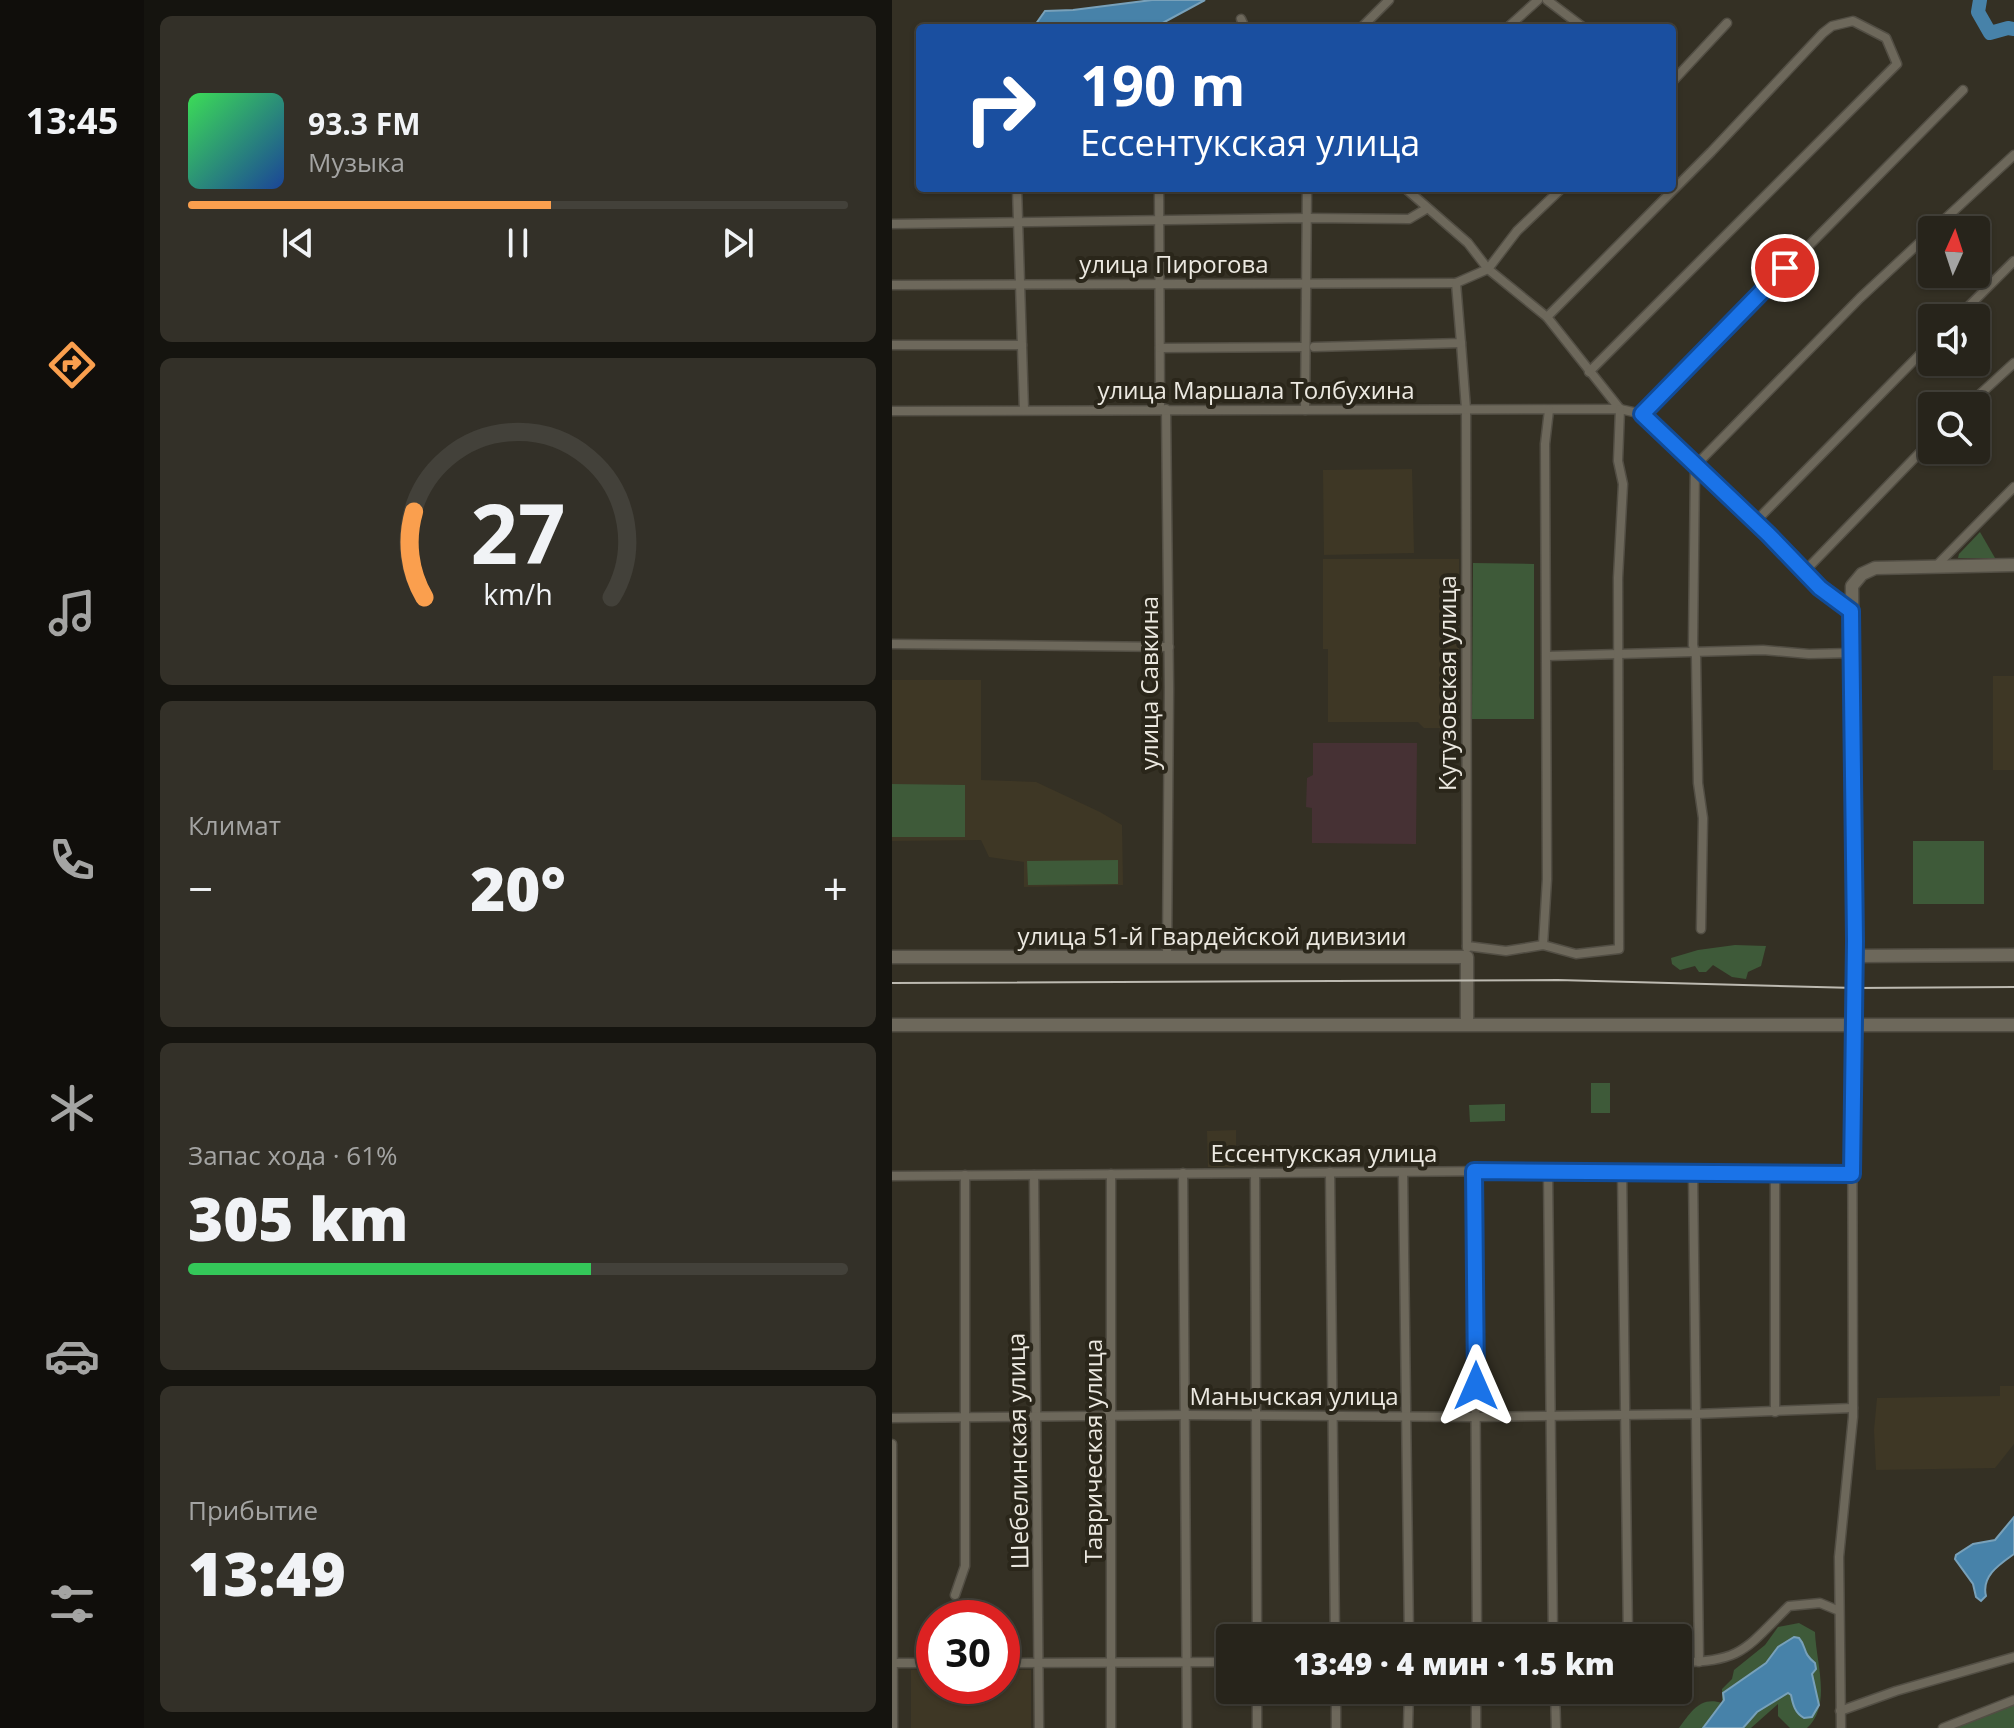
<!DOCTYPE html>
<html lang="ru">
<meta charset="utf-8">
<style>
:root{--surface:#27241b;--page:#333028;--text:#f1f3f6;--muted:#a4a4a3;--line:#43413a;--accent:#fa9f4e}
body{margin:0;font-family:"Open Sans",sans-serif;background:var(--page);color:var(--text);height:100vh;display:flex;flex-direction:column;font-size:30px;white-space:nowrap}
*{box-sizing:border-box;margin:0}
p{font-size:26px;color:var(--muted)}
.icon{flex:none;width:44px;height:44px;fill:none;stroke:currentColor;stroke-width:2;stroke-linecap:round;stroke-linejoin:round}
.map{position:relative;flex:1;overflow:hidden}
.side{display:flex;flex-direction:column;gap:16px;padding:16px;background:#15140f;width:748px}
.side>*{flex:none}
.hud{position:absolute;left:24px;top:24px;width:760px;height:168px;border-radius:8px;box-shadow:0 2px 6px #0004,0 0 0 2px var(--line);background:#1a4fa0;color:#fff;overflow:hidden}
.needle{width:52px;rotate:3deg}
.tools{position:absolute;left:1026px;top:216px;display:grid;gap:16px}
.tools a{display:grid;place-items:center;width:72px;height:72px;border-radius:8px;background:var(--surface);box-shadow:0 2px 6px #0004,0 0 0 2px var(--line);font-size:40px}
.speed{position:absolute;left:24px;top:1600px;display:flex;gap:16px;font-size:40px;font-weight:700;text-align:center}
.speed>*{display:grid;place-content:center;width:104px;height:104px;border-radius:50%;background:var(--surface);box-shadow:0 2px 6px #0004,0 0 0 2px var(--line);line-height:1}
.speed .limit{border:12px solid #d22;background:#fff;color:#111}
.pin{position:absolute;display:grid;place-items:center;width:68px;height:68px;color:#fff;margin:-34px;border:4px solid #fff;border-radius:50%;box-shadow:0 2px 8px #0007}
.me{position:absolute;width:88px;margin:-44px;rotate:0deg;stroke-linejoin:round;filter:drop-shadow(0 0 6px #0008)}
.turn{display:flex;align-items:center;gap:28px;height:168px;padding:0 32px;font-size:36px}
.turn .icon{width:104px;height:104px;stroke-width:2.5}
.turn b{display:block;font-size:56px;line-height:68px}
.big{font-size:60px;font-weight:800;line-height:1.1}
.side .tile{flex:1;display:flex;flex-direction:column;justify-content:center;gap:12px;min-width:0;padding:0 28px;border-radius:12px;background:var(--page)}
.side .dial{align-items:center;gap:0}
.dial svg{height:208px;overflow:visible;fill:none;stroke:var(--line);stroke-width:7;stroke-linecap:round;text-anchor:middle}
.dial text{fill:var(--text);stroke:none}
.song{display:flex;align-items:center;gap:24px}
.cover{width:96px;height:96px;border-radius:12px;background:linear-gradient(135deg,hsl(130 70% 55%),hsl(220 70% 35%))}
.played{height:8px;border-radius:4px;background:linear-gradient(90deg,var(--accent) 55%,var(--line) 55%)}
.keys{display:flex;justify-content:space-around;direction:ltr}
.heat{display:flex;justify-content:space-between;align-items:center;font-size:44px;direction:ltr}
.charge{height:12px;border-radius:6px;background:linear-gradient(90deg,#34c759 61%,var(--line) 0)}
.trip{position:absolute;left:324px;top:1624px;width:476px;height:80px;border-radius:8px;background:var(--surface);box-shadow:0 2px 6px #0004,0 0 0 2px var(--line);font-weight:800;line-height:80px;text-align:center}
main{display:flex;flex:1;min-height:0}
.menu{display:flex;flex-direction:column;width:144px;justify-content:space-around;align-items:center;background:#100e0b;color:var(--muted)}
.menu .icon{width:56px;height:56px}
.menu .on{color:var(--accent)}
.menu b{font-size:36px;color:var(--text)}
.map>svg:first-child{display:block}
.built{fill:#3e3725}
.medical{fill:#463134}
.green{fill:#3e5a39}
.water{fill:#4782a9;stroke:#78a1ba;stroke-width:2}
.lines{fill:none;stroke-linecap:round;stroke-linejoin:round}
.river{stroke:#4782a9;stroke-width:14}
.minor-casing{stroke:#524e44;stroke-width:11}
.secondary-casing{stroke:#524e44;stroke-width:15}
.minor{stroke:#6d685b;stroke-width:8}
.secondary{stroke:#6d685b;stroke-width:12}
.tram{stroke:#bdbab1;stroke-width:2}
.route-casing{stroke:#114b97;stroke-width:20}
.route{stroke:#1a73e8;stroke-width:14}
.labels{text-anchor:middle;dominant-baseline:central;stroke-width:8;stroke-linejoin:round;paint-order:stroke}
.street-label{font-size:24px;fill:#ece9e1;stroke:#2a261a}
</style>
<main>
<nav class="menu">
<b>13:45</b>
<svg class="icon on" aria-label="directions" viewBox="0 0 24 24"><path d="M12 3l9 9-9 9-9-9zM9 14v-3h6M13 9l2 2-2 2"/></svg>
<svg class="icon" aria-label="music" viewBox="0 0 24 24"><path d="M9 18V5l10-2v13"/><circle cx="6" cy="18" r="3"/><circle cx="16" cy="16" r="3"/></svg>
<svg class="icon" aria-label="phone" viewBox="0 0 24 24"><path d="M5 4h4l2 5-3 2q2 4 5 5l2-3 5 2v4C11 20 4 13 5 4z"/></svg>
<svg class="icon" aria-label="climate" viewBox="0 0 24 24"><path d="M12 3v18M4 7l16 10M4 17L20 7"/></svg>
<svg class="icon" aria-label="car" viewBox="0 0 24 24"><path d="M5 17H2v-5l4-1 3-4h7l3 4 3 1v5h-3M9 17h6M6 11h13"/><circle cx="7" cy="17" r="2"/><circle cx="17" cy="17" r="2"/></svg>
<svg class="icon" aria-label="filters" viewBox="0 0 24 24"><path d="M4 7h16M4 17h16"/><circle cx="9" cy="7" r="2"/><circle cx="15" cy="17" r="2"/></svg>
</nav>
<section class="side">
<div class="tile">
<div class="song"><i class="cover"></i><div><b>93.3 FM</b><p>Музыка</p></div></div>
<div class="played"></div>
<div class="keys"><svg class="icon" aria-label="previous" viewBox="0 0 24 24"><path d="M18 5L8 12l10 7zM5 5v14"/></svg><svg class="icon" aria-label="pause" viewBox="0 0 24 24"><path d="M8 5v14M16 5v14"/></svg><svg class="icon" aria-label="next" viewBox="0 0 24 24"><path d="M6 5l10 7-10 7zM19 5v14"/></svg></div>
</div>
<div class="tile dial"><svg viewBox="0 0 100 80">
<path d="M14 69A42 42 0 1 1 86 69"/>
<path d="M14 69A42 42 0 0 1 10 36" stroke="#fa9f4e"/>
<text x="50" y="56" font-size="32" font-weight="700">27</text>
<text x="50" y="72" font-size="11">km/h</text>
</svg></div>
<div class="tile"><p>Климат</p>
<div class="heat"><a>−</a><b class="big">20°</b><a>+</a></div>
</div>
<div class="tile"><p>Запас хода · 61%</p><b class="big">305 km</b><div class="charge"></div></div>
<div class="tile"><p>Прибытие</p><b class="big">13:49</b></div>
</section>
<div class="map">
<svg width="1122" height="1728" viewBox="0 0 1122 1728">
<rect width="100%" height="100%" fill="#343024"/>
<g class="built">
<path d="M520,469L522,553L432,555L431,470Z"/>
<path d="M431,559H567V720H554V728H532L526,722H436V649H431Z"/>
<rect x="1101" y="676" width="21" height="94"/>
<path d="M0,680H89V780L144,782L208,812L230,825L231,885L132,887V862L97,857L89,840L0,841Z"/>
<path d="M344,1130V1159L342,1167H316L315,1131Z"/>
<path d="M1108,1386H1122V1444L1103,1468L984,1470L982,1430L985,1398L1108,1396Z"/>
<path d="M19,1670H42V1686H110V1670H139V1728H19Z"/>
</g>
<path class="medical" d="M421,743H525L524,844L420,843V808L414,807L415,778L421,775Z"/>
<g class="green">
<path d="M1088,532L1103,558H1066L1067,554Z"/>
<path d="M581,563L642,564V719H580Z"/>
<path d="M0,784L73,785V837H0Z"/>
<rect x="1021" y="841" width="71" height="63"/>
<path d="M226,860V884L136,885L135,861Z"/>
<path d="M843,945L874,946L869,966L856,972L854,979L840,977L821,965L814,972H807L803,966L788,970L780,964L779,958L806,950Z"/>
<rect x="699" y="1083" width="19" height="30"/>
<path d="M613,1104V1121L578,1122L577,1105Z"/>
<path d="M907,1623L923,1632C924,1663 940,1705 915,1728H898L886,1716V1704L859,1728H787C799,1712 808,1696 830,1703V1689L840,1679L842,1670L873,1645L886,1627Z"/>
<path d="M1122,1703V1728H1059Z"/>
</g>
<g class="water">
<path d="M260,0H313L267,25L242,28H141L153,11L181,10Z"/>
<path d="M1122,1517V1554C1108,1564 1089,1576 1094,1596L1089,1601L1084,1597L1081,1584L1063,1559L1064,1555L1081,1544L1103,1540Z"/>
<path d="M902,1637L907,1638C915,1647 910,1653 923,1663L924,1669L920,1674L927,1705L920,1717L912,1718C903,1713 901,1705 899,1695L896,1693L865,1712L851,1728H811L832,1700L831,1693L874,1663L886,1647Z"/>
</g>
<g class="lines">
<path class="river" d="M1088,0L1086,12L1098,33L1116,28L1122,29"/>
<g class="minor-casing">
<g id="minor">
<path d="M655,0L692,28"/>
<path d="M349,19L353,28"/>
<path d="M469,28L497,0"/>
<path d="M615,28L646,0"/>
<path d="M780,82L835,23"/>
<path d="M125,188L132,410"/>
<path d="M267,188L268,409"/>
<path d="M513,188L576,243L596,269L655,317L728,409"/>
<path d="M0,224L416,218L517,219L534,209"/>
<path d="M1041,230L1122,155"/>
<path d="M0,285L564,283"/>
<path d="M655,317L819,152L931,33L940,26L961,21L994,38L1005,64L697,372"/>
<path d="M1065,318L1122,261"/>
<path d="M569,343L574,409L575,948"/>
<path d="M0,345H130"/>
<path d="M422,347L569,343L564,283L596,269L625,231L670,188"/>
<path d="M268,348L412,347"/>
<path d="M1075,406L1122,363"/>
<path d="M274,409L277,688L275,957"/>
<path d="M413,410L415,188"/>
<path d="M0,411L728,409L750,414L876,534L928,588L959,611"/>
<path d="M750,414L1071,90"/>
<path d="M863,522L1040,342"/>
<path d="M1044,566L1122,487"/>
<path d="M912,572L1040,440"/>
<path d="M0,644L277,647"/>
<path d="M655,656L871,650L917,654L959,653"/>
<path d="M809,929L811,818L806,783L804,657L801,645L803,466L968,298L1040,231"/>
<path d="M651,945L655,879L653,444L657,410"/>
<path d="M575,946L614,951L651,945L684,954L727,949L726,578L731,484L726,461L728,409"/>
<path d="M730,1170L736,1638"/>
<path d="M582,1171L585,1638"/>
<path d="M656,1171L661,1638"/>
<path d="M438,1172L443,1638"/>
<path d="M511,1172L517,1638"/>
<path d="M291,1173L295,1728"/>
<path d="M363,1173L365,1638"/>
<path d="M801,1173L807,1662"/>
<path d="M219,1174V1728"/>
<path d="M883,1174V1412"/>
<path d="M142,1175L147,1728"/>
<path d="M0,1176L730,1170L801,1173L960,1174"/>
<path d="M0,1418L293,1415L584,1417L804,1414L961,1408"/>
<path d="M0,1444L1,1728"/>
<path d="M63,1595L73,1566V1175"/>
<path d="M786,1662C850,1663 855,1647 897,1606L928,1603L945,1610"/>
<path d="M0,1663H42"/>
<path d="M110,1663L338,1662"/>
<path d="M365,1690V1728"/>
<path d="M444,1690V1728"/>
<path d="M663,1690L664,1728"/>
<path d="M948,1711L1004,1691L1122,1657"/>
<path d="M516,1728L517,1690"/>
<path d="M584,1728V1690"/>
<path d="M949,1728L947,1557L961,1417L960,1024"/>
<path d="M1051,1728L1122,1700"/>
</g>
</g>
<g class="secondary-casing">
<g id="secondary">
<path d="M963,956L1122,955"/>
<path d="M0,957H575V1023"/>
<path d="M960,1024L963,956L960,586L970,574L983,568L1122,565"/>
<path d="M0,1025H1122"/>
</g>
</g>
<use href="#minor" class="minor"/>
<use href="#secondary" class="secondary"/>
<path class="tram" d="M0,983L666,980L963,988L1122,987"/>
</g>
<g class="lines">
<g class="route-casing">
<path id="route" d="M584,1386L582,1171L960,1174L963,941L959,611L928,588L876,534L750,414L893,268"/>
</g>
<use href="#route" class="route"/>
</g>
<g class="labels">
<g class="street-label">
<text x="282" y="263">улица Пирогова</text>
<text x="364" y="389">улица Маршала Толбухина</text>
<text transform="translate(256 683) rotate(-90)">улица Савкина</text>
<text transform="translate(554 683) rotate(-90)">Кутузовская улица</text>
<text x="320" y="935">улица 51-й Гвардейской дивизии</text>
<text x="432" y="1152">Ессентукская улица</text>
<text x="402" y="1395">Манычская улица</text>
<text transform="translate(125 1451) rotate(-91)">Шебелинская улица</text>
<text transform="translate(200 1451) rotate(-90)">Таврическая улица</text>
</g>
</g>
</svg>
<div class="tools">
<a><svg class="needle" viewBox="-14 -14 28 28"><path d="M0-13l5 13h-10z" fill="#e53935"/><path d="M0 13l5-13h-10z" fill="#a4a4a3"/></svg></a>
<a><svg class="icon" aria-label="sound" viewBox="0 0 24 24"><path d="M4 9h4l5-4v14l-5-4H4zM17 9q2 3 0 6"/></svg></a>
<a><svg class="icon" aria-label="search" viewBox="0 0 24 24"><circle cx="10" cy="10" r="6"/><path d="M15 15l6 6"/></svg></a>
</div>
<div class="speed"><div class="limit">30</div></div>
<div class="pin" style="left:893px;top:268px;background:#d93025"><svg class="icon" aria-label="arrive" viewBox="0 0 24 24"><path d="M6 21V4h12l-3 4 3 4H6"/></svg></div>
<svg class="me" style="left:584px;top:1386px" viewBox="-20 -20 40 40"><path d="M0-17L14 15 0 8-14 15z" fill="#1a73e8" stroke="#fff" stroke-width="4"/></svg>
<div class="trip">13:49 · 4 мин · 1.5 km</div>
<div class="hud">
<div class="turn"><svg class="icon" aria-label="right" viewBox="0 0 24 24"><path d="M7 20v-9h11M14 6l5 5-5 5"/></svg><div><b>190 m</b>Ессентукская улица</div></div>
</div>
</div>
</main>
